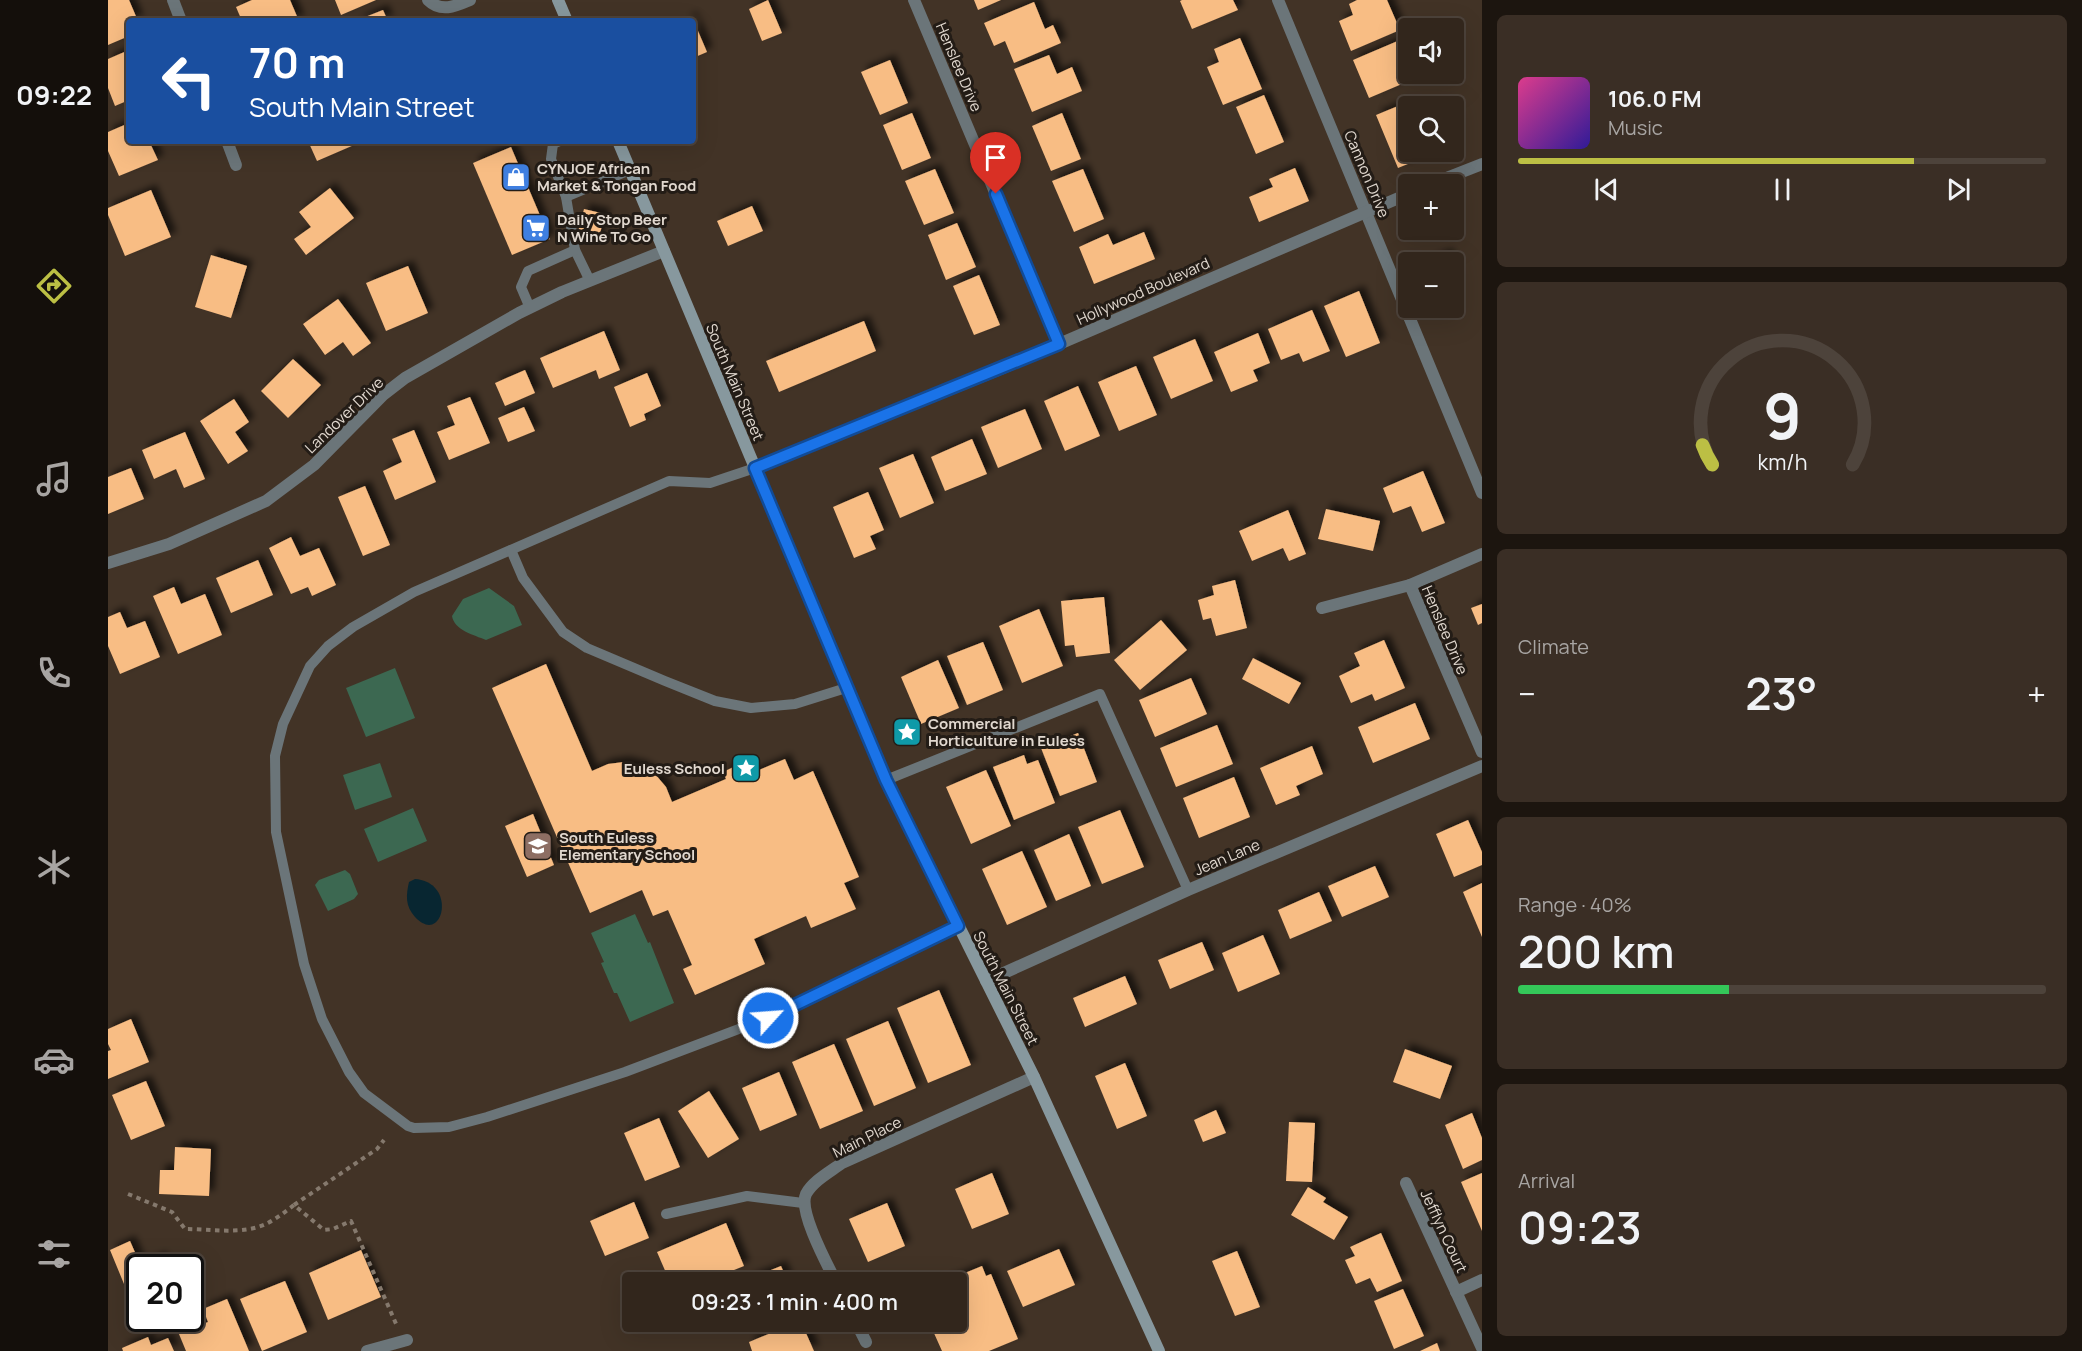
<!DOCTYPE html>
<meta charset="utf-8">
<style>
:root{--surface:#32261c;--page:#3a2e25;--text:#f1f3f6;--muted:#a8a5a3;--line:#4d433b;--accent:#bcbf44}
body{margin:0;font-family:Manrope,sans-serif;background:var(--page);color:var(--text);height:100vh;display:flex;flex-direction:column;font-size:22px;white-space:nowrap}
*{box-sizing:border-box;margin:0}
p{font-size:20px;color:var(--muted)}
.icon{flex:none;width:33px;height:33px;fill:none;stroke:currentColor;stroke-width:2;stroke-linecap:round;stroke-linejoin:round}
.map{position:relative;flex:1;overflow:hidden}
.panel{display:flex;flex-direction:column;gap:15px;padding:15px;background:#1c150f;width:600px}
.panel>*{flex:none}
.banner{position:absolute;left:18px;top:18px;width:570px;height:126px;border-radius:6px;box-shadow:0 6px 24px #0002,0 0 0 2px var(--line);background:#1a4fa0;color:#fff;overflow:hidden}
.tools{position:absolute;left:1290px;top:18px;display:grid;gap:12px}
.tools a{display:grid;place-items:center;width:66px;height:66px;border-radius:6px;background:var(--surface);box-shadow:0 6px 24px #0002,0 0 0 2px var(--line);font-size:30px}
.speed{position:absolute;left:18px;top:1254px;display:flex;gap:12px;font-size:30px;font-weight:700;text-align:center}
.speed>*{display:grid;place-content:center;width:78px;height:78px;border-radius:50%;background:var(--surface);box-shadow:0 6px 24px #0002,0 0 0 2px var(--line);line-height:1}
.speed .limit{border:3px solid #111;border-radius:9px;background:#fff;color:#111}
.pin{position:absolute;display:grid;place-items:center;width:51px;height:51px;color:#fff;margin:-62px -26px;border-radius:50% 50% 50% 0;rotate:-45deg;box-shadow:0 0 6px #0007}
.pin .icon{rotate:45deg}
.me{position:absolute;width:66px;margin:-33px;rotate:64deg;stroke-linejoin:round;filter:drop-shadow(0 0 4px #0008)}
.turn{display:flex;align-items:center;gap:21px;height:126px;padding:0 24px;font-size:27px}
.turn .icon{width:78px;height:78px;stroke-width:2.5}
.turn b{display:block;font-size:42px;line-height:51px}
.big{font-size:45px;font-weight:600;line-height:1.1}
.panel .widget{flex:1;display:flex;flex-direction:column;justify-content:center;gap:9px;min-width:0;padding:0 21px;border-radius:9px;background:var(--page)}
.panel .dial{align-items:center;gap:0}
.dial svg{height:156px;overflow:visible;fill:none;stroke:var(--line);stroke-width:7;stroke-linecap:round;text-anchor:middle}
.dial text{fill:var(--text);stroke:none}
.song{display:flex;align-items:center;gap:18px}
.cover{width:72px;height:72px;border-radius:9px;background:linear-gradient(135deg,hsl(330 70% 55%),hsl(250 70% 35%))}
.played{height:6px;border-radius:3px;background:linear-gradient(90deg,var(--accent) 75%,var(--line) 75%)}
.keys{display:flex;justify-content:space-around;direction:ltr}
.heat{display:flex;justify-content:space-between;align-items:center;font-size:33px;direction:ltr}
.charge{height:9px;border-radius:4px;background:linear-gradient(90deg,#34c759 40%,var(--line) 0)}
.trip{position:absolute;left:514px;top:1272px;width:345px;height:60px;border-radius:6px;background:var(--surface);box-shadow:0 6px 24px #0002,0 0 0 2px var(--line);font-weight:600;line-height:60px;text-align:center}
main{display:flex;flex:1;min-height:0}
.tab-bar{display:flex;flex-direction:column;width:108px;justify-content:space-around;align-items:center;background:#140f0b;color:var(--muted)}
.tab-bar .icon{width:42px;height:42px}
.tab-bar .current{color:var(--accent)}
.tab-bar b{font-size:27px;color:var(--text)}
.map>svg:first-child{display:block}
.green{fill:#3c6851}
.water{fill:#082631}
.building{fill:#f8bd84;filter:url(#shadow)}
.lines{fill:none;stroke-linecap:round;stroke-linejoin:round}
.path{stroke:#85796d;stroke-width:4;stroke-dasharray:4.5 4.5;stroke-linecap:butt}
.lane{stroke:#6b7579;stroke-width:10}
.street{stroke:#6b7579;stroke-width:12}
.secondary{stroke:#87989e;stroke-width:12}
.route-casing{stroke:#114b97;stroke-width:15}
.route{stroke:#1a73e8;stroke-width:10}
.labels{text-anchor:middle;dominant-baseline:central;stroke-width:6;stroke-linejoin:round;paint-order:stroke}
.street-label{font-size:15px;fill:#e1d8cf;stroke:#231c16}
.poi-label{font-size:15px;font-weight:bold;fill:#e1d8cf;stroke:#231c16;text-anchor:start}
</style>
<main>
<nav class="tab-bar">
<b>09:22</b>
<svg class="icon current" aria-label="directions" viewBox="0 0 24 24"><path d="M12 3l9 9-9 9-9-9zM9 14v-3h6M13 9l2 2-2 2"/></svg>
<svg class="icon" aria-label="music" viewBox="0 0 24 24"><path d="M9 18V5l10-2v13"/><circle cx="6" cy="18" r="3"/><circle cx="16" cy="16" r="3"/></svg>
<svg class="icon" aria-label="phone" viewBox="0 0 24 24"><path d="M5 4h4l2 5-3 2q2 4 5 5l2-3 5 2v4C11 20 4 13 5 4z"/></svg>
<svg class="icon" aria-label="climate" viewBox="0 0 24 24"><path d="M12 3v18M4 7l16 10M4 17L20 7"/></svg>
<svg class="icon" aria-label="car" viewBox="0 0 24 24"><path d="M5 17H2v-5l4-1 3-4h7l3 4 3 1v5h-3M9 17h6M6 11h13"/><circle cx="7" cy="17" r="2"/><circle cx="17" cy="17" r="2"/></svg>
<svg class="icon" aria-label="filters" viewBox="0 0 24 24"><path d="M4 7h16M4 17h16"/><circle cx="9" cy="7" r="2"/><circle cx="15" cy="17" r="2"/></svg>
</nav>
<div class="map">
<svg width="1374" height="1351" viewBox="0 0 1374 1351">
<defs>
<filter id="shadow"><feDropShadow dx="5.5" dy="-5.5" stdDeviation="3" flood-color="#0009"/></filter>
</defs>
<rect width="100%" height="100%" fill="#423326"/>
<g class="green">
<path d="M381,588L406,606L414,625L378,640C366,635 346,630 344,616L355,599Z"/>
<path d="M287,668L307,718L258,737L238,688Z"/>
<path d="M272,763L284,797L247,810L235,775Z"/>
<path d="M305,808L319,841L270,862L256,829Z"/>
<path d="M237,870L242,874L250,894L246,899L220,911L207,885L211,880Z"/>
<path d="M527,914L540,943L542,942L566,1003L522,1022L509,993H506L493,963L496,962L483,933Z"/>
</g>
<path class="water" d="M307,879C350,882 335,947 307,917C297,906 298,895 301,882Z"/>
<g class="building">
<path d="M0,0H21L30,21H21V36L0,45Z"/>
<path d="M144,0H182L191,21H134L128,7Z"/>
<path d="M227,0H268L233,15Z"/>
<path d="M660,0L674,33L654,41L641,9Z"/>
<path d="M866,0H893L870,10Z"/>
<path d="M1074,0H1125L1130,10L1084,29L1072,1Z"/>
<path d="M1249,0H1279L1292,30L1243,51L1231,21L1245,15L1241,4Z"/>
<path d="M926,2L937,29L945,25L953,43L906,63L897,41L886,46L876,23Z"/>
<path d="M275,10L280,21H247Z"/>
<path d="M584,17L599,52L585,58V21H575Z"/>
<path d="M1132,38L1154,89L1115,105L1099,67L1111,62L1106,49Z"/>
<path d="M1292,40L1300,59V74H1307L1308,78L1261,98L1245,60Z"/>
<path d="M21,50V100L7,106L0,88V59Z"/>
<path d="M941,55L949,74L964,67L974,91L924,112L906,69Z"/>
<path d="M782,60L800,103L772,115L753,72Z"/>
<path d="M1156,95L1176,142L1148,154L1128,107Z"/>
<path d="M1295,104L1300,118V152H1315L1317,157L1290,168L1268,115Z"/>
<path d="M804,113L823,158L794,170L775,125Z"/>
<path d="M954,113L973,159L943,171L924,126Z"/>
<path d="M21,123V141H41L50,160L11,176L0,151V132Z"/>
<path d="M200,141H245L246,145L209,161Z"/>
<path d="M403,147L442,239L404,255L365,163Z"/>
<path d="M1187,168L1201,201L1151,222L1141,197L1165,187L1161,179Z"/>
<path d="M827,169L846,213L816,225L797,181Z"/>
<path d="M975,169L996,219L966,232L944,181Z"/>
<path d="M222,188L246,218L198,255L186,239L203,227L191,212Z"/>
<path d="M43,190L63,237L17,256L0,215V208Z"/>
<path d="M644,206L655,231L620,246L609,221Z"/>
<path d="M476,209L497,214L490,241L469,236Z"/>
<path d="M849,223L868,267L838,280L820,235Z"/>
<path d="M1036,232L1047,259L986,284L971,247L1000,234L1005,245Z"/>
<path d="M1339,254L1343,262H1319Z"/>
<path d="M103,255L139,266L123,318L87,307Z"/>
<path d="M300,266L320,313L278,331L258,283Z"/>
<path d="M871,275L892,325L866,335L845,286Z"/>
<path d="M1251,291L1272,343L1238,357L1216,306Z"/>
<path d="M230,299L263,343L245,356L235,342L217,355L195,324Z"/>
<path d="M1204,310L1222,351L1195,362L1191,353L1173,360L1160,329Z"/>
<path d="M756,321L768,351L671,392L658,361Z"/>
<path d="M496,331L512,370L491,379L488,370L445,388L432,358Z"/>
<path d="M1150,333L1162,363L1145,370L1150,381L1123,392L1106,352Z"/>
<path d="M1087,339L1105,381L1063,399L1045,357Z"/>
<path d="M185,359L213,385L180,418L153,391Z"/>
<path d="M1028,366L1049,415L1011,431L990,382Z"/>
<path d="M417,370L427,393L397,406L387,383Z"/>
<path d="M539,373L553,406L536,414L538,420L522,427L506,387Z"/>
<path d="M970,386L992,436L957,451L936,401Z"/>
<path d="M362,397L382,443L341,460L329,432L347,425L339,406Z"/>
<path d="M126,399L141,422L127,432L140,451L120,464L92,421Z"/>
<path d="M416,407L427,431L400,442L390,418Z"/>
<path d="M917,409L934,449L890,468L873,427Z"/>
<path d="M306,430L328,482L287,500L275,471L294,462L284,439Z"/>
<path d="M77,432L97,479L76,488L68,469L46,479L34,450Z"/>
<path d="M864,439L879,474L837,491L823,457Z"/>
<path d="M805,454L826,503L792,518L771,468Z"/>
<path d="M23,468L36,499L0,514V477Z"/>
<path d="M1315,471L1337,523L1314,532L1303,506L1285,513L1275,488Z"/>
<path d="M257,486L282,545L255,556L230,497Z"/>
<path d="M760,492L776,530L762,536L768,549L746,558L725,507Z"/>
<path d="M1218,509L1272,521L1265,551L1210,539Z"/>
<path d="M1180,510L1198,554L1181,561L1175,548L1144,561L1131,531Z"/>
<path d="M183,537L192,556L211,548L228,585L204,596L200,587L183,594L161,548Z"/>
<path d="M150,560L165,595L123,613L108,578Z"/>
<path d="M1127,580L1139,628L1108,636L1103,618L1095,620L1090,600L1106,595L1104,586Z"/>
<path d="M66,587L73,604L97,594L114,635L70,654L45,596Z"/>
<path d="M996,597L1002,653L968,657L966,645L957,646L953,601Z"/>
<path d="M1374,604V623L1370,625L1363,608Z"/>
<path d="M931,609L955,666L914,683L891,626Z"/>
<path d="M12,612L19,628L37,621L52,657L12,674L0,646V617Z"/>
<path d="M1053,620L1079,650L1032,690L1006,660Z"/>
<path d="M1276,640L1297,688L1267,701L1264,694L1243,703L1231,676L1252,666L1246,653Z"/>
<path d="M875,642L895,690L859,705L839,656Z"/>
<path d="M1145,658L1193,683L1181,704L1134,679Z"/>
<path d="M830,660L851,708L813,724L793,677Z"/>
<path d="M438,664L484,771L500,764L516,762L533,766L547,774L558,787L564,802L618,779L615,772L632,764L637,776L677,759L686,780L705,771L751,877L736,883L748,909L703,928L698,916L646,939L657,964L587,995L575,969L584,965L560,910L545,916L534,890L482,913L384,688Z"/>
<path d="M1083,678L1099,714L1047,737L1031,700Z"/>
<path d="M1307,703L1322,739L1265,763L1250,727Z"/>
<path d="M1109,725L1125,764L1068,787L1052,748Z"/>
<path d="M970,733L989,782L952,796L933,748Z"/>
<path d="M1204,746L1215,774L1188,786L1192,795L1168,805L1152,768Z"/>
<path d="M916,755L919,764L930,760L947,803L906,820L885,767Z"/>
<path d="M878,770L903,826L863,844L838,787Z"/>
<path d="M1126,777L1142,817L1091,838L1075,798Z"/>
<path d="M1012,810L1036,867L994,884L970,827Z"/>
<path d="M425,814L446,865L419,877L397,826Z"/>
<path d="M1360,820L1374,852V865L1346,877L1328,834Z"/>
<path d="M961,834L983,886L948,901L926,850Z"/>
<path d="M914,851L939,907L899,925L874,869Z"/>
<path d="M1267,866L1281,897L1234,917L1220,886Z"/>
<path d="M1374,883V937L1355,892Z"/>
<path d="M1211,892L1224,921L1182,939L1170,910Z"/>
<path d="M1155,935L1172,974L1130,992L1114,953Z"/>
<path d="M1094,942L1106,970L1062,989L1050,960Z"/>
<path d="M1017,976L1029,1004L977,1027L965,998Z"/>
<path d="M831,990L863,1065L820,1083L789,1008Z"/>
<path d="M23,1019L41,1062L0,1079V1051L3,1050L0,1044V1029Z"/>
<path d="M780,1021L808,1088L766,1106L738,1039Z"/>
<path d="M726,1044L755,1111L712,1129L684,1062Z"/>
<path d="M1297,1049L1344,1066L1332,1099L1285,1082Z"/>
<path d="M1017,1063L1039,1116L1009,1129L987,1076Z"/>
<path d="M671,1072L689,1115L652,1131L634,1088Z"/>
<path d="M38,1081L57,1126L23,1140L4,1095Z"/>
<path d="M601,1091L631,1139L600,1158L570,1111Z"/>
<path d="M1108,1110L1118,1133L1095,1142L1086,1120Z"/>
<path d="M1364,1113L1374,1138V1160L1355,1169L1337,1125Z"/>
<path d="M551,1118L572,1167L537,1181L516,1133Z"/>
<path d="M1181,1122L1207,1123L1204,1182L1178,1181Z"/>
<path d="M67,1147L103,1149L101,1196L51,1194L52,1170H66Z"/>
<path d="M884,1173L901,1214L864,1229L847,1189Z"/>
<path d="M1374,1173V1231L1353,1182Z"/>
<path d="M1200,1187L1218,1198L1215,1202L1240,1217L1226,1240L1183,1215Z"/>
<path d="M526,1202L541,1238L497,1256L482,1221Z"/>
<path d="M779,1203L797,1246L760,1262L741,1219Z"/>
<path d="M618,1223L636,1266L596,1282H562L549,1252Z"/>
<path d="M1273,1233L1294,1281L1269,1292L1262,1278L1248,1284L1237,1260L1247,1256L1242,1247Z"/>
<path d="M22,1241L33,1266L53,1257L57,1268H32V1297L23,1301L2,1250Z"/>
<path d="M951,1249L967,1285L915,1307L899,1271Z"/>
<path d="M253,1250L273,1297L220,1320L201,1273Z"/>
<path d="M1129,1251L1152,1307L1127,1316L1104,1261Z"/>
<path d="M673,1266L680,1282H633Z"/>
<path d="M874,1266L878,1276L883,1274L910,1339L881,1351H834L821,1322H849V1282H835Z"/>
<path d="M177,1281L199,1332L154,1351L132,1299Z"/>
<path d="M1295,1289L1316,1336L1286,1349L1266,1301Z"/>
<path d="M119,1299L141,1351H78L71,1334L100,1322L95,1309Z"/>
<path d="M690,1322H693L706,1351H644L641,1342Z"/>
<path d="M40,1337L43,1345L60,1338L66,1351H15L14,1348Z"/>
<path d="M1329,1343L1332,1351H1312Z"/>
</g>
<g class="lines">
<g class="path">
<path d="M20,1194L64,1212L77,1229C102,1229 134,1235 158,1224C168,1219 177,1212 186,1205L216,1230L225,1229L243,1221L289,1326"/>
<path d="M186,1205L269,1149L276,1140"/>
</g>
<g class="lane">
<path d="M452,141L445,144L443,159L458,197L467,250L482,281"/>
<path d="M458,197L522,170"/>
<path d="M422,308L413,287L420,271L467,250"/>
<path d="M647,468L602,483L561,481L306,592L245,627L220,646L202,666L175,724L167,756L168,832L196,964L214,1019L241,1072L256,1093L300,1126L306,1128L341,1127L379,1117L517,1072L660,1018L850,926"/>
<path d="M403,550L415,578L455,632L479,648L557,681L607,701L643,708L687,704L738,688"/>
<path d="M778,780L992,694L1080,890"/>
<path d="M558,1214L639,1196L695,1203"/>
</g>
<g class="street">
<path d="M65,0L73,21"/>
<path d="M320,0C333,13 348,6 362,0"/>
<path d="M806,0L951,344"/>
<path d="M1170,0L1374,493"/>
<path d="M119,141L128,165"/>
<path d="M1323,184L1374,164"/>
<path d="M647,468L895,368L1300,194"/>
<path d="M0,563L61,544L158,501L206,465L275,395L297,378L411,313L454,292L556,251"/>
<path d="M1302,585L1374,752"/>
<path d="M1214,608L1302,585L1374,554"/>
<path d="M878,981L1080,890L1374,766"/>
<path d="M1298,1183L1374,1348"/>
<path d="M728,1282C720,1266 690,1211 698,1194C705,1181 722,1172 734,1163L926,1077"/>
<path d="M1348,1292L1374,1280"/>
<path d="M748,1322L758,1342"/>
<path d="M259,1351L299,1340"/>
</g>
<g class="secondary">
<path d="M450,0L459,21"/>
<path d="M510,141L778,780L926,1077L1051,1351"/>
</g>
</g>
<g class="lines">
<g class="route-casing">
<path id="route" d="M660,1018L850,926L778,780L647,468L951,344L888,194"/>
</g>
<use href="#route" class="route"/>
</g>
<defs>
<g id="shop-square" transform="scale(1.5)"><rect x="-9" y="-9" width="18" height="18" rx="4" fill="#3f7fe0" stroke="#231c16"/><path d="M-5-2.5h2.3a2.7 3.5 0 0 1 5.4 0H5L5.5 6h-11ZM-1.5-2.5h3a1.5 2.3 0 0 0-3 0Z" fill="#fff"/></g>
<g id="supermarket-square" transform="scale(1.5)"><rect x="-9" y="-9" width="18" height="18" rx="4" fill="#3f7fe0" stroke="#231c16"/><path d="M-6-5.5h2.5l.6 2H6L4.5 2H-2.5L-4.4-4H-6ZM-1.5 3.2a1.3 1.3 0 1 0 .1 0ZM3 3.2a1.3 1.3 0 1 0 .1 0Z" fill="#fff"/></g>
<g id="sight-square" transform="scale(1.5)"><rect x="-9" y="-9" width="18" height="18" rx="4" fill="#0f9aa8" stroke="#231c16"/><path d="M0-6L1.8-2.2L6-1.7L2.9 1.2L3.7 5.4L0 3.3L-3.7 5.4L-2.9 1.2L-6-1.7L-1.8-2.2Z" fill="#fff"/></g>
<g id="school-square" transform="scale(1.5)"><rect x="-9" y="-9" width="18" height="18" rx="4" fill="#8d6e63" stroke="#231c16"/><path d="M0-5L7-2L0 1L-7-2ZM-4 1L0 2.5L4 1V4Q0 6-4 4Z" fill="#fff"/></g>
</defs>
<g fill-rule="evenodd">
<use href="#shop-square" x="408" y="177"/>
<use href="#supermarket-square" x="428" y="228"/>
<use href="#sight-square" x="799" y="732"/>
<use href="#sight-square" x="638" y="768"/>
<use href="#school-square" x="430" y="846"/>
</g>
<g class="labels">
<g class="street-label">
<text transform="translate(851 67) rotate(67)">Henslee Drive</text>
<text transform="translate(1259 174) rotate(67)">Cannon Drive</text>
<text transform="translate(1035 291) rotate(-24)">Hollywood Boulevard</text>
<text transform="translate(627 382) rotate(67)">South Main Street</text>
<text transform="translate(236 415) rotate(-44)">Landover Drive</text>
<text transform="translate(1337 630) rotate(67)">Henslee Drive</text>
<text transform="translate(1119 857) rotate(-23)">Jean Lane</text>
<text transform="translate(898 988) rotate(63)">South Main Street</text>
<text transform="translate(759 1137) rotate(-26)">Main Place</text>
<text transform="translate(1336 1231) rotate(65)">Jefflyn Court</text>
</g>
<g class="poi-label">
<text x="429" y="168">CYNJOE African<tspan x="429" dy="17">Market &amp; Tongan Food</tspan></text>
<text x="449" y="219">Daily Stop Beer<tspan x="449" dy="17">N Wine To Go</tspan></text>
<text x="820" y="723">Commercial<tspan x="820" dy="17">Horticulture in Euless</tspan></text>
<text x="617" y="768" text-anchor="end">Euless School</text>
<text x="451" y="837">South Euless<tspan x="451" dy="17">Elementary School</tspan></text>
</g>
</g>
</svg>
<div class="tools">
<a><svg class="icon" aria-label="sound" viewBox="0 0 24 24"><path d="M4 9h4l5-4v14l-5-4H4zM17 9q2 3 0 6"/></svg></a>
<a><svg class="icon" aria-label="search" viewBox="0 0 24 24"><circle cx="10" cy="10" r="6"/><path d="M15 15l6 6"/></svg></a>
<a>+</a>
<a>−</a>
</div>
<div class="speed"><div class="limit">20</div></div>
<div class="pin" style="left:888px;top:194px;background:#d93025"><svg class="icon" aria-label="arrive" viewBox="0 0 24 24"><path d="M6 21V4h12l-3 4 3 4H6"/></svg></div>
<svg class="me" style="left:660px;top:1018px" viewBox="-20 -20 40 40"><circle r="17" fill="#1a73e8" stroke="#fff" stroke-width="3"/><path d="M0-11L8 9 0 5-8 9z" fill="#fff"/></svg>
<div class="trip">09:23 · 1 min · 400 m</div>
<div class="banner">
<div class="turn"><svg class="icon" aria-label="left" viewBox="0 0 24 24"><path d="M17 20v-9H6M10 6l-5 5 5 5"/></svg><div><b>70 m</b>South Main Street</div></div>
</div>
</div>
<section class="panel">
<div class="widget">
<div class="song"><i class="cover"></i><div><b>106.0 FM</b><p>Music</p></div></div>
<div class="played"></div>
<div class="keys"><svg class="icon" aria-label="previous" viewBox="0 0 24 24"><path d="M18 5L8 12l10 7zM5 5v14"/></svg><svg class="icon" aria-label="pause" viewBox="0 0 24 24"><path d="M8 5v14M16 5v14"/></svg><svg class="icon" aria-label="next" viewBox="0 0 24 24"><path d="M6 5l10 7-10 7zM19 5v14"/></svg></div>
</div>
<div class="widget dial"><svg viewBox="0 0 100 80">
<path d="M14 69A42 42 0 1 1 86 69"/>
<path d="M14 69A42 42 0 0 1 9 59" stroke="#bcbf44"/>
<text x="50" y="56" font-size="32" font-weight="700">9</text>
<text x="50" y="72" font-size="11">km/h</text>
</svg></div>
<div class="widget"><p>Climate</p>
<div class="heat"><a>−</a><b class="big">23°</b><a>+</a></div>
</div>
<div class="widget"><p>Range · 40%</p><b class="big">200 km</b><div class="charge"></div></div>
<div class="widget"><p>Arrival</p><b class="big">09:23</b></div>
</section>
</main>
